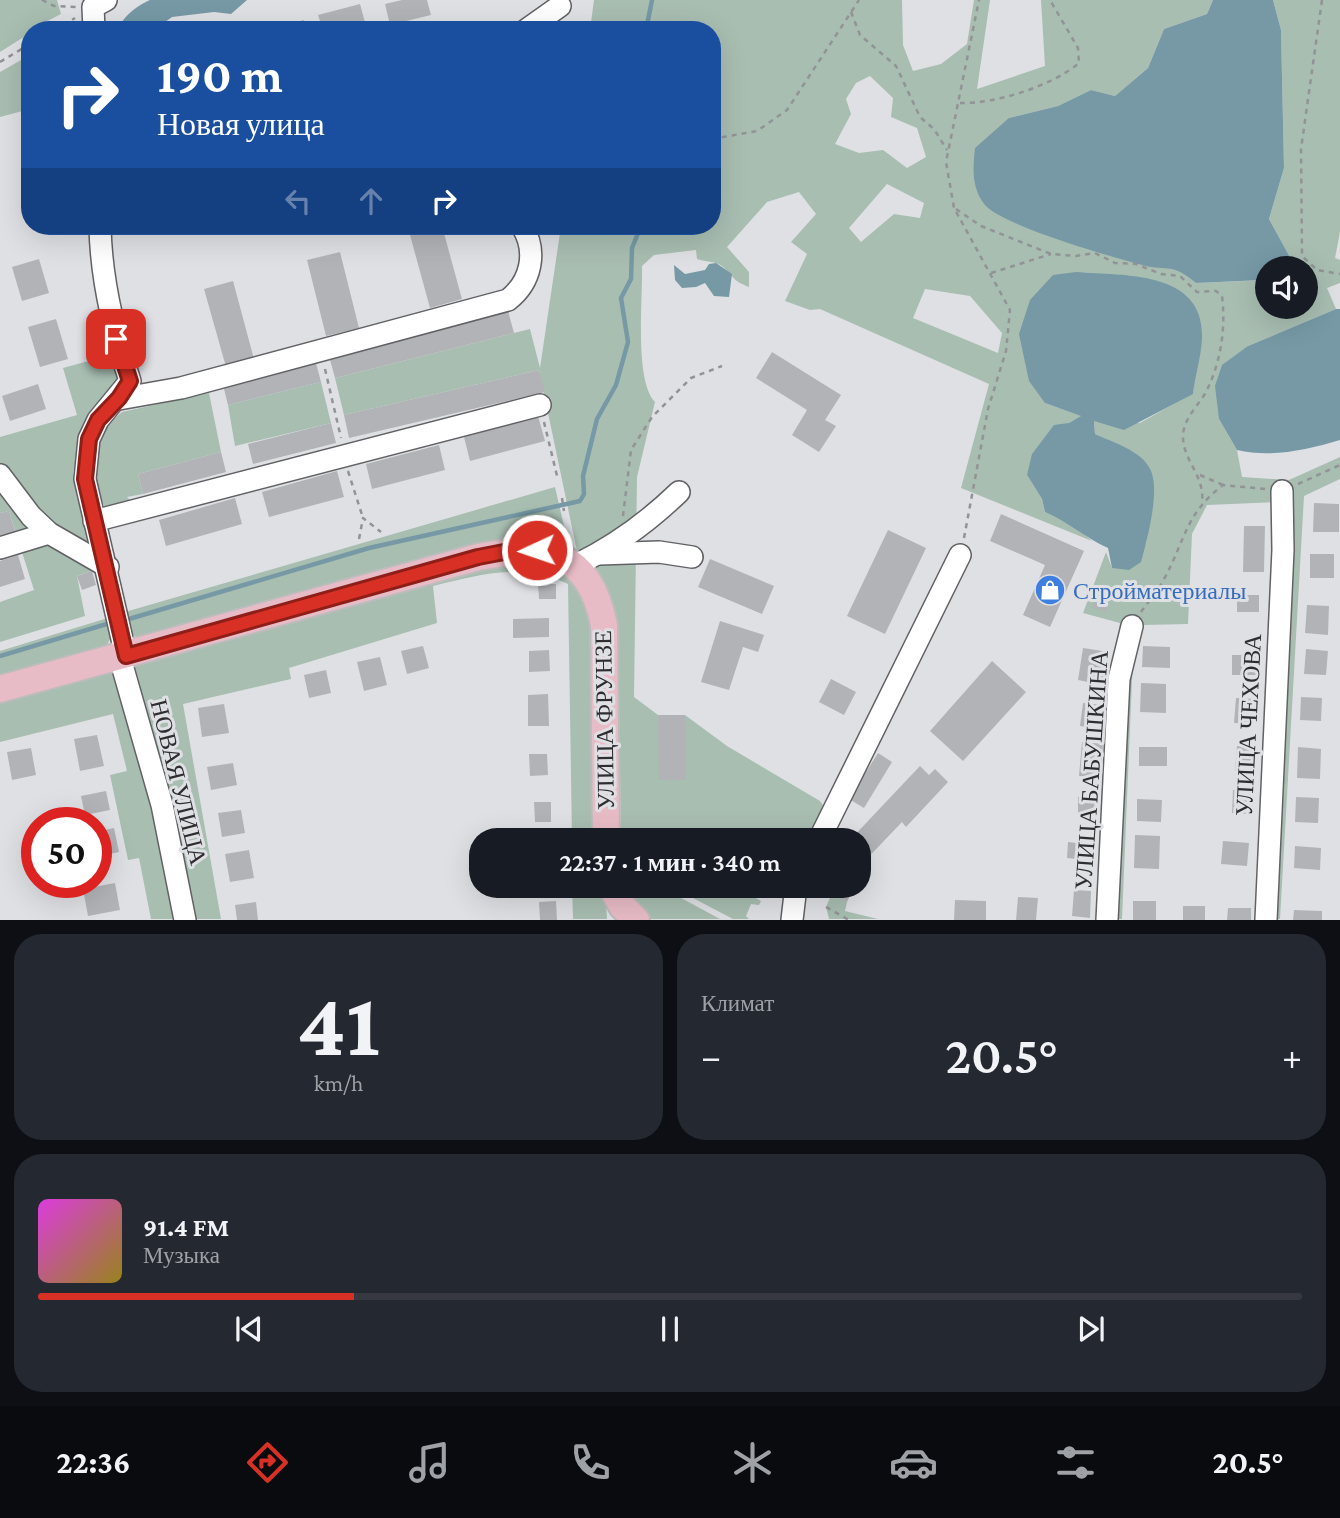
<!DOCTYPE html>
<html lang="ru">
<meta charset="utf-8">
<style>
:root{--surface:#171b24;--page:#242831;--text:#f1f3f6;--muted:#9ea1a6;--line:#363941;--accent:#d93025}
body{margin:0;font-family:"Crimson Pro",serif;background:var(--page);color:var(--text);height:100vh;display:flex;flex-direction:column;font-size:26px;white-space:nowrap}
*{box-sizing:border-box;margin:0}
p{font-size:23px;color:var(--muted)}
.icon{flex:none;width:38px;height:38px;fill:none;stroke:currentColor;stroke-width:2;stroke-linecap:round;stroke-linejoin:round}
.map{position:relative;height:920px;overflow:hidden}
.side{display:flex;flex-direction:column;gap:14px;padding:14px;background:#0d0f14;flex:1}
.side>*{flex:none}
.top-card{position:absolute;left:21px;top:21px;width:700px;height:214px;border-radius:28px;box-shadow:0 7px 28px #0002;background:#1a4fa0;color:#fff;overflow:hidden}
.tools{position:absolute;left:1255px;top:256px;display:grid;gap:14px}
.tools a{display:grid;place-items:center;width:63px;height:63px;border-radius:50%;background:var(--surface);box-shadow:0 7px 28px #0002;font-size:35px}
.speed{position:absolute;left:21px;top:807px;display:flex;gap:14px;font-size:35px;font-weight:700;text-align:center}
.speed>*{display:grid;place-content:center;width:91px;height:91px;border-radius:50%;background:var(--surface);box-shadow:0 7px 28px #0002;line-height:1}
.speed .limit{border:10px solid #d22;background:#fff;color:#111}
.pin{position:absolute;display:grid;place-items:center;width:60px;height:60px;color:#fff;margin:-30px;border-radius:14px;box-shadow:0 4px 10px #0006}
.me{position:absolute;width:77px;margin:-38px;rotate:267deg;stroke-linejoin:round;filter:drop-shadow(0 0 5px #0008)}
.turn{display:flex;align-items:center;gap:24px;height:147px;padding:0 21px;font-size:32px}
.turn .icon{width:91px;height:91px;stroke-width:2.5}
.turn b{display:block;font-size:49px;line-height:60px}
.lanes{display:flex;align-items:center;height:66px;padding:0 21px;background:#0003;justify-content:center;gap:35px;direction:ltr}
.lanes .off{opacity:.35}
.big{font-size:52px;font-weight:600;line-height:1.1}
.side .tile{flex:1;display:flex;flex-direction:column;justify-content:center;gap:10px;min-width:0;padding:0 24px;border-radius:28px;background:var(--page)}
.side .dial{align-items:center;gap:0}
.dial b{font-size:91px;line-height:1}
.song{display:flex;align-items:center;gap:21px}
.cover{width:84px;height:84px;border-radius:10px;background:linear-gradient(135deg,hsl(300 70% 55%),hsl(50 70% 35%))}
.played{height:7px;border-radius:4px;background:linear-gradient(90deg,var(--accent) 25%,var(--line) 25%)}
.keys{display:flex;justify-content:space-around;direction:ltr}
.heat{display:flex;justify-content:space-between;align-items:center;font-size:38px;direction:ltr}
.side .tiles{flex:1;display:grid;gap:14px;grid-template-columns:1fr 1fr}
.tile:last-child{grid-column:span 2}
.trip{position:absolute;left:469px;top:828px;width:402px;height:70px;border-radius:28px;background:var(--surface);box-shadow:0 7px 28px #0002;font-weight:600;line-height:70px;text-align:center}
.tab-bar{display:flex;height:112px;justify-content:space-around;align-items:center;background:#090b0e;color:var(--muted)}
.tab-bar .icon{width:49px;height:49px}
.tab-bar .active{color:var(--accent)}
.tab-bar b{font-size:32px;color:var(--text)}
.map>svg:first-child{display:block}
.green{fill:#a8beb1;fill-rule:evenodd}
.water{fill:#7699a5}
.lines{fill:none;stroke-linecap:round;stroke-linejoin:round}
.stream{stroke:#7699a5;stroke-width:4.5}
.building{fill:#b2b3b7}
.minor-casing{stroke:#626266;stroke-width:24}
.major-casing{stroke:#bcbcbd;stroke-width:30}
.path{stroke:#929396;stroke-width:2.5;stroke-dasharray:5 5;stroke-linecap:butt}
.minor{stroke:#fff;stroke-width:21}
.major{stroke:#e8bcc6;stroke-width:26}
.route-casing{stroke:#8d1f18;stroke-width:18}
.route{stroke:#d93025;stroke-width:12}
.labels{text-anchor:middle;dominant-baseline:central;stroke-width:6;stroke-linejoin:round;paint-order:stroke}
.shop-label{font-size:24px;fill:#366cbe;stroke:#dfe0e4;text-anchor:start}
.street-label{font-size:24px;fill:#2e2e30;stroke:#dfe0e4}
</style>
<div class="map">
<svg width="1340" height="920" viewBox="0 0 1340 920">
<rect width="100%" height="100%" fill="#dfe0e4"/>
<g class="green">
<path d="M0,0H57L61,14L30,30V33L0,52Z"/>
<path d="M594,0H902L903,45L913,71L941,64L967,44L974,0H990L977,89L1045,66L1041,0H1213L1207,14L1164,29L1148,68L1115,96L1091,90L1058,106L1009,118L1145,265L1178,268L1196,283L1267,280V306H1306V268H1290L1292,261L1269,219L1284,168L1281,30L1273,0H1340V232L1335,258L1340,260V283L1327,288L1336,309L1248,346L1219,419L1237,450L1242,477L1289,480L1340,457V479L1304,496L1280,919H1270L1275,502L1207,505L1192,534L1188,624L1144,625L1134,632L1122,919H1112L1110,704L1120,623L1083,613L1106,552L1112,568L1146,544C1158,472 1164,466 1095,434L1094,421L1140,423L1193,393L1195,375L1045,403L1082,416L1069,423L1027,475L1042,499L1045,512L1070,522L1092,541L961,488L989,384L820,309L810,310L785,301L807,254L791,242L816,214L799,192L767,202L727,247L749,272V287C733,281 735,278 723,267C717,261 705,262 697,259L696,250L654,255L642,266C643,299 634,380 655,402L637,477L634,697L658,715H685L727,746L820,801L825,808L812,840H621L619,697H615L613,622L578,556L539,370L344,415L335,378L530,329L540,368L561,226H712V30H590ZM870,76L893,98L891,117L917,128L926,157L907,168L883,150L859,153L835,144L851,114L846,99L856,83ZM887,184L924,203L920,218L894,214L861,242L849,228ZM925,289L970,296L1002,333L998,353L913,318Z"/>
<path d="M30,55V109L0,117V72Z"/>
<path d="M114,354L123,379L82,426L73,473L92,545L56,527L38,512L0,466V437L77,415L63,368Z"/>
<path d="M321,382L331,423L235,446L228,405Z"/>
<path d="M209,393L221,452L138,474L143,494L127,497L134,504L108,511C89,486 96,457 102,429L122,412Z"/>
<path d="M0,483L91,564L92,571L77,576L85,616L0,642V602L34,590L9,511L0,513Z"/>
<path d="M555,487L570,552L561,547L143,642L132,634L125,612Z"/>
<path d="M553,561L592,604L598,840H572L568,584C523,562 479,575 433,586L437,623L289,668L291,679L183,704L221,919H190L130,677L134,667L148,657L476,565Z"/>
<path d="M111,617L115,631L102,653L0,680V651Z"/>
<path d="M108,667L116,671L121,681L181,919H151L139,858L128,860L110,775L127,771L113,714L0,742V696Z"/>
<path d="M572,886H605L607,919H573Z"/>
<path d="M620,886H659L720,919H651L641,914Z"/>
<path d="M670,886H750L747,893L761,901L759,905L751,904L746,916L749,919H733Z"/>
<path d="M832,893L847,902L845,911L878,919H829L826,907Z"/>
</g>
<g class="water">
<path d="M150,0H247L231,14L214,12L172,17L154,30H118C122,17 138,5 150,0Z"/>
<path d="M1213,0H1273L1281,30L1284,168L1269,219L1292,261L1290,268H1267V280H1263L1196,283C1171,262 1170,272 1142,265C1112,257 1003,226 985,205C971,188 973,168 975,148L1009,118L1058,106L1091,90L1115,96L1148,68L1164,29L1207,14Z"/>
<path d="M716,263L732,274L729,297L714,296L705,283L696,287L682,288L675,280L674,265L685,274L705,270L709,264Z"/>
<path d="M1076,272C1125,276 1205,270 1202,339C1201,357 1195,376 1193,394L1124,430L1094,421L1095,434C1112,442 1142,451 1150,469C1161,489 1147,540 1141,562L1129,570L1112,568L1108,548C1085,538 1069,522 1045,512L1042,499L1027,475L1032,454L1054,425L1069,423L1081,416L1045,403L1029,381L1019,334L1030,300L1053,275Z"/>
<path d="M1336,309H1340V440C1306,450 1272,458 1237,450L1219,419L1215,386L1222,365L1248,346Z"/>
</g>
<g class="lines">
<g class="stream">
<path d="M646,30L652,0"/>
<path d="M129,619L369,548L580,501L584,494L583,476L597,419L616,385L628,342L621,298L631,279L632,248L641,226"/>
<path d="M0,656L110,623"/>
</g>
</g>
<g class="building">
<path d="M402,0H427L431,15L390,25L385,4Z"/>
<path d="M360,4L367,30H323L318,15Z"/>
<path d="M304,20L306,30H271V29Z"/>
<path d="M442,226L462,299L430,308L410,235Z"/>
<path d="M340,252L359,328L326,336L307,260Z"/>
<path d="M39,259L49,293L22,301L12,267Z"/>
<path d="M233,281L254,359L226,367L204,289Z"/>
<path d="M508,311L514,333L335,378L329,356Z"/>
<path d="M56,319L68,359L40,367L28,327Z"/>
<path d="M772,352L841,395L825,420L836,426L819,452L792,435L807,410L756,378Z"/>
<path d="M316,363L321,382L228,405L223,385Z"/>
<path d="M539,370L545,392L349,438L344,415Z"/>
<path d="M38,384L46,409L10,421L2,396Z"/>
<path d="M538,416L545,441L470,461L464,437Z"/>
<path d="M331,423L336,443L253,464L248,444Z"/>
<path d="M439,445L445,470L372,489L366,464Z"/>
<path d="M221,452L226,472L143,494L138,474Z"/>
<path d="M337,471L344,497L269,517L262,492Z"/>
<path d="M235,498L242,524L166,546L159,520Z"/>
<path d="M1314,503L1339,504V532H1313Z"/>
<path d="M9,511L16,534L0,538V513Z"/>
<path d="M1001,514L1084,551L1050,627L1023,615L1045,565L990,541Z"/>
<path d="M1244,526H1265L1264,572H1243Z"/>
<path d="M888,530L926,548L885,634L847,616Z"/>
<rect x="1310" y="554" width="24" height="24"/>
<path d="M18,555L25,579L0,587V561Z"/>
<path d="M710,559L774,586L762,614L698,587Z"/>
<path d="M92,571L96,585L82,590L77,576Z"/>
<path d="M538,584H556V599H539Z"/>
<path d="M1096,595L1109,597L1106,611L1093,608Z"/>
<rect x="1237" y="595" width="22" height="17"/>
<path d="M1307,605L1329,606L1328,635L1305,633Z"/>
<path d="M549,618V637L513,638V619Z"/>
<path d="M720,621L764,635L758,652L743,647L729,690L701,682Z"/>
<path d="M423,646L429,668L407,674L401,651Z"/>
<path d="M1143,646L1170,647V668L1142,667Z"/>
<path d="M1083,648L1109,652L1103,685L1078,680Z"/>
<path d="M1306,649L1328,651L1326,675L1304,674Z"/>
<path d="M549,650L550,671L529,672V651Z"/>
<path d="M1232,655H1257L1256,675H1232Z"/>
<path d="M380,657L387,685L364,691L357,662Z"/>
<path d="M992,661L1026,692L963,761L930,731Z"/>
<path d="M326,670L331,693L309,698L304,675Z"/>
<path d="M831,679L856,692L844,715L819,702Z"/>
<path d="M1141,683L1166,684V713L1140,712Z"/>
<path d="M548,694L549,726H528V695Z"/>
<path d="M1301,697L1322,698L1321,721L1300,720Z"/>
<path d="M1236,698L1255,699L1254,724L1234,723Z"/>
<path d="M1083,703L1103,705L1100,729L1080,726Z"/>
<path d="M224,704L229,733L202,737L198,708Z"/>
<path d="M658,715H685L686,780H659Z"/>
<path d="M97,735L104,766L80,771L74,739Z"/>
<path d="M1082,742L1103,744L1100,777L1079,776Z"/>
<path d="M1237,746H1256L1255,772L1235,771Z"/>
<rect x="1139" y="747" width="28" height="19"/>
<path d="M1298,747L1321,749L1320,779L1297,778Z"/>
<path d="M31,748L36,775L12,780L7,752Z"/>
<path d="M878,753L892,762L864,808L849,799Z"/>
<path d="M529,754H547L548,775L530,776Z"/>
<path d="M233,763L237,785L211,790L207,767Z"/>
<path d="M920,766L929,775L935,769L948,782L906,827L902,822L859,867V840H850Z"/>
<path d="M1233,790L1253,791L1252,814L1232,813Z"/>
<path d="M106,791L110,810L85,815L81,796Z"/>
<path d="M1078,797L1097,798L1096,818H1078Z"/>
<path d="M1296,797L1319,798L1318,823L1295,822Z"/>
<path d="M1137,799L1162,800L1161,822L1137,821Z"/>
<path d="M534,802H551V822H535Z"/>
<path d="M241,810L245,833L222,837L218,813Z"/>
<path d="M114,828L119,852L96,857V832Z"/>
<path d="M1135,835L1160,836L1159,869L1134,868Z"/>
<path d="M1223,841L1249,843L1247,866L1221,864Z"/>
<path d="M1068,842L1094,845L1093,861L1067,858Z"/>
<path d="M1295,846L1321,848L1320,870L1294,868Z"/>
<path d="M249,850L254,878L230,882L225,854Z"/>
<path d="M115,883L120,910L88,916L83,889Z"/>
<path d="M817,886H841L852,891L847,902Z"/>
<path d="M1074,890L1091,891L1090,918L1072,916Z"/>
<path d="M1018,897L1038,898L1036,920H1016Z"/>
<path d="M955,900L986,901V920H954Z"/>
<path d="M556,901L557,920H540L539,902Z"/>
<rect x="1133" y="901" width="23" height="19"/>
<path d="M256,902L258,920H237L235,905Z"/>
<rect x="1183" y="906" width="22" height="14"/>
<path d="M1228,908H1251V920H1227Z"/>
<path d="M1294,910L1322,911V920H1293Z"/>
</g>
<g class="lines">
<g class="minor-casing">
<g id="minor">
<path d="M94,30L93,7L106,0"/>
<path d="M526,30L560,6"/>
<path d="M100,226C101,280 113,330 130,381L98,420L89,439L85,479L126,656"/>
<path d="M119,399L181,388L508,300C531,282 538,252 522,226"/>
<path d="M0,475L31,516L49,533L108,567"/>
<path d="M94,521L540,405"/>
<path d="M0,548L49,533"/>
<path d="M599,554L659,552L692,557"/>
<path d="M576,565C613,547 649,521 679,492"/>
<path d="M120,658L162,805L185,920"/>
<path d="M819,840L960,555"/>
<path d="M792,920L796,886"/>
<path d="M1107,920L1119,679L1132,626"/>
<path d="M1266,920L1283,550L1282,491"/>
</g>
</g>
<g class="major-casing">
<g id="major">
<path d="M0,689L478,557C545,544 589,549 604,625L606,840"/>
<path d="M611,886L622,906L636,920"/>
</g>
</g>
<g class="path">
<path d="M42,0L54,6L76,7"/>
<path d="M1322,0L1301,149L1302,256L1317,270L1340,274"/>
<path d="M851,12L860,35L896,66L920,117L934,129L947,150"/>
<path d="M55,30L75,18"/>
<path d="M0,62L30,44"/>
<path d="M960,103C995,104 1052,86 1079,63L1078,48L1050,0"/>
<path d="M712,139L757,131L787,110L859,0"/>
<path d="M956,209L981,226L1051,254L1076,256L1095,253L1115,263L1136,264L1161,274L1180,276L1197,292L1216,291L1222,296C1226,328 1221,362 1206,392C1198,406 1184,418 1183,435C1182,460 1205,475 1202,502"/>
<path d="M991,273L1051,254"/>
<path d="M325,369L341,438"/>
<path d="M544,422L558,480"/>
<path d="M348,471L363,518"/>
<path d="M1200,475L1223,485"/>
<path d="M1298,484L1340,465"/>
<path d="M562,498L564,511"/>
<path d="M623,516L631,450L652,417L691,378L722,366"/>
<path d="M964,538L988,409L1006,351L1010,310L954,208L946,162L979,0"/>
<path d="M359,539L363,518L381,532"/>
<path d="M1141,612C1148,602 1157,592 1163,581C1185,542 1184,515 1223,485L1265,489"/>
<path d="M826,907L849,920"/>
</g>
<use href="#minor" class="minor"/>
<use href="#major" class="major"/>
</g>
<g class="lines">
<g class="route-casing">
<path id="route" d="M116,339L130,381L119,398L98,420L89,439L85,479L126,656L478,557L509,551L537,550"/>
</g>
<use href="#route" class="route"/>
</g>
<defs>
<g id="shop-disc" transform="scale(1.575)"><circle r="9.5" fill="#3f7fe0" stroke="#dfe0e4"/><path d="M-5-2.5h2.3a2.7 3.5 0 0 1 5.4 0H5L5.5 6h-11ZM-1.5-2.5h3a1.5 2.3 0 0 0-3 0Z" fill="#fff"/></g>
</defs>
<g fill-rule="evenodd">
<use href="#shop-disc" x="1050" y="590"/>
</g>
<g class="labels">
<g class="shop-label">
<text x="1073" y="590">Стройматериалы</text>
</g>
<g class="street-label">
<text transform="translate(604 720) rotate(-91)">УЛИЦА ФРУНЗЕ</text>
<text transform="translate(1248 725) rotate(-87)">УЛИЦА ЧЕХОВА</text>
<text transform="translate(1091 770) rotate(-86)">УЛИЦА БАБУШКИНА</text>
<text transform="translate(179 782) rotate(76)">НОВАЯ УЛИЦА</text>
</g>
</g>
</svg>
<div class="tools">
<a><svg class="icon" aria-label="sound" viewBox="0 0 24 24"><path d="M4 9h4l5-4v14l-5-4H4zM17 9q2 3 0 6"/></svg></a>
</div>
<div class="speed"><div class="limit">50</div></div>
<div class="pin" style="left:116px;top:339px;background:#d93025"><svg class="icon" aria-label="arrive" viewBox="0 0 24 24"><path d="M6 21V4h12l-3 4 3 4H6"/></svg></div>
<svg class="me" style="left:537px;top:550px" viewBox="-20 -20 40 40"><circle r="17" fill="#d93025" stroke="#fff" stroke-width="3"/><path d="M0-11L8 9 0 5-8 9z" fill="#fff"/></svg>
<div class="trip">22:37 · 1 мин · 340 m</div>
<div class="top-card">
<div class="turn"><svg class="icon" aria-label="right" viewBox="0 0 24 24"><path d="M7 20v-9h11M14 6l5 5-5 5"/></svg><div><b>190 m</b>Новая улица</div></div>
<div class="lanes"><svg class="icon off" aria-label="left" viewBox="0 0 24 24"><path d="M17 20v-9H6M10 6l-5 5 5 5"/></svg><svg class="icon off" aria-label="ahead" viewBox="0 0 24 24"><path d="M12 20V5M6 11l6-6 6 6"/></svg><svg class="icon" aria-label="right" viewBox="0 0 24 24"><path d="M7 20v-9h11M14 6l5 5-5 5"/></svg></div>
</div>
</div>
<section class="side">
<div class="tiles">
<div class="tile dial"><b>41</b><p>km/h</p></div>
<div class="tile"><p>Климат</p>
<div class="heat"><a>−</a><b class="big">20.5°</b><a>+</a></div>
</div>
<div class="tile">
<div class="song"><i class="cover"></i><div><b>91.4 FM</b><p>Музыка</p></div></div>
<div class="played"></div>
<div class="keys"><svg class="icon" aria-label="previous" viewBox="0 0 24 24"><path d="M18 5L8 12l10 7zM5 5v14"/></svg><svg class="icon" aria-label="pause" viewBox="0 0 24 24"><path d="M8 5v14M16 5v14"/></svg><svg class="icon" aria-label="next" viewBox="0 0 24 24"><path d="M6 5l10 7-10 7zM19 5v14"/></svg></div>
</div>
</div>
</section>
<nav class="tab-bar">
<b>22:36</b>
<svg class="icon active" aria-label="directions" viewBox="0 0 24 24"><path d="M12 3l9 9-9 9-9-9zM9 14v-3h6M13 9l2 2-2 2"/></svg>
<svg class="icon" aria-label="music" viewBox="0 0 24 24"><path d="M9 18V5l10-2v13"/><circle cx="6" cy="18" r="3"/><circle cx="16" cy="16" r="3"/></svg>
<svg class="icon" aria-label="phone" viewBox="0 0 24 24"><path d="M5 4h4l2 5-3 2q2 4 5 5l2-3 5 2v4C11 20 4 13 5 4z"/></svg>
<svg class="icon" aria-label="climate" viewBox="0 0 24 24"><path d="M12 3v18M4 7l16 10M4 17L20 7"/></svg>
<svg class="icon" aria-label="car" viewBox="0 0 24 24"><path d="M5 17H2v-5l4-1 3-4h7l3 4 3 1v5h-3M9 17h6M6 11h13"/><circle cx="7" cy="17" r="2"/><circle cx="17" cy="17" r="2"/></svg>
<svg class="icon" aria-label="filters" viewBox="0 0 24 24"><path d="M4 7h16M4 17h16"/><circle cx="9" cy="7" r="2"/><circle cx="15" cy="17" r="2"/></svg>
<b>20.5°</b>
</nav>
